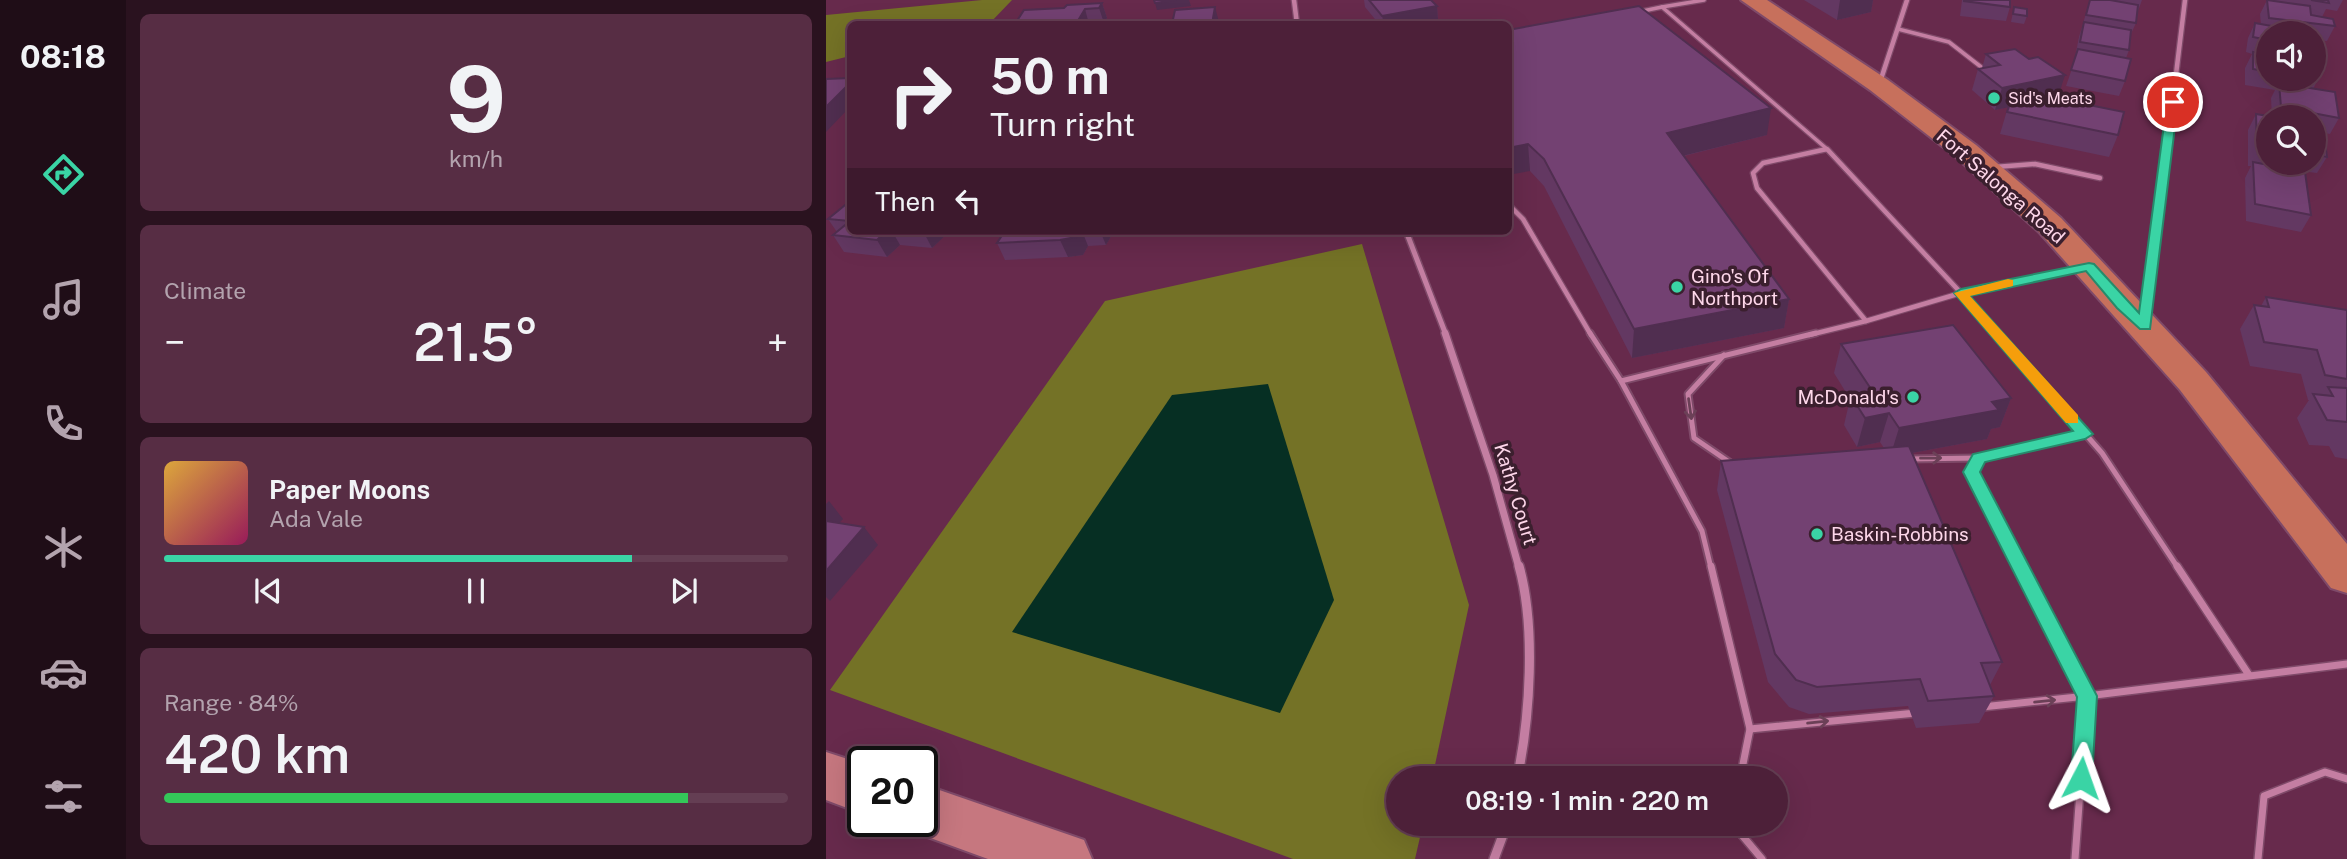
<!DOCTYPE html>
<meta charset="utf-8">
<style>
:root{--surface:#4d2039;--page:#572d44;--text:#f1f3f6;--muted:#b3a3ae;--line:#643e53;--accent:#3ad4a5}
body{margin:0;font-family:"Public Sans",sans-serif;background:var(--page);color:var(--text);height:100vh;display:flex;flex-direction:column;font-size:26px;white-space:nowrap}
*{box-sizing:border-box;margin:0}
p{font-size:23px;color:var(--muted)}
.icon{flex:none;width:38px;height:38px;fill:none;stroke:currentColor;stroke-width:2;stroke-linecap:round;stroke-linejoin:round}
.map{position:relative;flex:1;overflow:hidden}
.side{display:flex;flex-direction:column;gap:14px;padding:14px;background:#2a121f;width:700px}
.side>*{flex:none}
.hud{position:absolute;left:21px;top:21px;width:665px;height:214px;border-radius:10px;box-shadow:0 7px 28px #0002,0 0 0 2px var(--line);background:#4d2039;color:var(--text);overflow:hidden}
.fabs{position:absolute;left:1430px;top:21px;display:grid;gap:14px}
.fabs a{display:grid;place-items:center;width:70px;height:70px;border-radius:50%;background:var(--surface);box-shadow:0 7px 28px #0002,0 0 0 2px var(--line);font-size:35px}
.speed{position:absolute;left:21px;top:746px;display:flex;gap:14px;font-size:35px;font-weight:700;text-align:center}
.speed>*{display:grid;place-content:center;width:91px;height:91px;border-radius:50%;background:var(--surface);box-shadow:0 7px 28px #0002,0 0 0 2px var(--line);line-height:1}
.speed .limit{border:4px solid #111;border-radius:10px;background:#fff;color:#111}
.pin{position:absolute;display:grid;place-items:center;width:60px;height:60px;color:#fff;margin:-30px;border:4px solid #fff;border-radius:50%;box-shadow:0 2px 7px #0007}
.me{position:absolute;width:77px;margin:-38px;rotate:4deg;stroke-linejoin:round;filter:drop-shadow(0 0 5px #0008)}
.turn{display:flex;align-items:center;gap:24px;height:147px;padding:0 28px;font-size:32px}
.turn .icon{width:91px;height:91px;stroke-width:2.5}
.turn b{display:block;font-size:49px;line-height:60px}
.then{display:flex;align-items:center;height:66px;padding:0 28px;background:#0003;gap:14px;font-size:26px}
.big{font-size:52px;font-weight:600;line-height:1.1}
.side .card{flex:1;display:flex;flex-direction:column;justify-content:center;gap:10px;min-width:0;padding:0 24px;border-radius:10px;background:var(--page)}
.side .dial{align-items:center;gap:0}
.dial b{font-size:91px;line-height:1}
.song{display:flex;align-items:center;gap:21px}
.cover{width:84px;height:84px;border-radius:10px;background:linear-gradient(135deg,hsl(40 70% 55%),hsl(330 70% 35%))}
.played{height:7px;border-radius:4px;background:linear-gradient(90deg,var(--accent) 75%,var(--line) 75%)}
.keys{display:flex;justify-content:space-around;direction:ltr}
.heat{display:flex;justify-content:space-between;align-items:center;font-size:38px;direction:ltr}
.charge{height:10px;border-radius:5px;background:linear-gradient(90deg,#34c759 84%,var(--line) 0)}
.trip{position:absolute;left:560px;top:766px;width:402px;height:70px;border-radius:35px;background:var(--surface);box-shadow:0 7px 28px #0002,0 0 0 2px var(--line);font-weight:600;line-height:70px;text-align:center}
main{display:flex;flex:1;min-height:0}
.tabs{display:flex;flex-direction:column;width:126px;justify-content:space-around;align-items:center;background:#1f0d17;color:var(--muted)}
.tabs .icon{width:49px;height:49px}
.tabs .active{color:var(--accent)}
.tabs b{font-size:32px;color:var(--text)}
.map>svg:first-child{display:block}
.green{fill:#747226}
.water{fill:#062f23}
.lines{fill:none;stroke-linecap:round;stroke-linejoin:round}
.service-far3-casing{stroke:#7f4a69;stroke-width:6}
.service-far2-casing{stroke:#7f4a69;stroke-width:7}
.service-far1-casing{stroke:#7f4a69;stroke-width:9}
.service-casing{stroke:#7f4a69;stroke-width:10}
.minor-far3-casing{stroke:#7f4a69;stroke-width:7}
.minor-far2-casing{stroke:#7f4a69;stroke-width:8}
.minor-far1-casing{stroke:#7f4a69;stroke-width:10}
.minor-casing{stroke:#7f4a69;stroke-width:12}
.secondary-casing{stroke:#7f4a69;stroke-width:4}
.primary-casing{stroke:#7f4a69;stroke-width:4}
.service-far3{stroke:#c47ea2;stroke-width:3.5}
.service-far2{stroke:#c47ea2;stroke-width:4.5}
.service-far1{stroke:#c47ea2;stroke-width:5}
.service{stroke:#c47ea2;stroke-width:7}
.minor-far3{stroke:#c47ea2;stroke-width:4.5}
.minor-far2{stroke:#c47ea2;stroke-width:5}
.minor-far1{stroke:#c47ea2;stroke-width:7}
.minor{stroke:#c47ea2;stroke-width:9}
.secondary{fill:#c6777f;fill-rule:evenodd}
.primary{fill:#c7705c;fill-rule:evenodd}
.wall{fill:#633862;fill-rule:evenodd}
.shaded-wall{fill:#502e50}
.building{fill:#734172;stroke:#502e50;stroke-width:2}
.oneway{stroke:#6b4057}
.route{fill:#3ad4a5;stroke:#268a6b;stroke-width:2}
.slow{fill:#f59e0b}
.poi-dot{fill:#3ad4a5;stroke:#3b1f2e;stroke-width:2.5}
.labels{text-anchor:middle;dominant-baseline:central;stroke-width:7;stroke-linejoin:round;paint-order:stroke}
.far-poi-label{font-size:16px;fill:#fed7ea;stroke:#3b1f2e;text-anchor:start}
.street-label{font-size:19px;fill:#fed7ea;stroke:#3b1f2e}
.poi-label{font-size:19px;fill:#fed7ea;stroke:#3b1f2e;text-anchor:start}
</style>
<main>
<nav class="tabs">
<b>08:18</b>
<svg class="icon active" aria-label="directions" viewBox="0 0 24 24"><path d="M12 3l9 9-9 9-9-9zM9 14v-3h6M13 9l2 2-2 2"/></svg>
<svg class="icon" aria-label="music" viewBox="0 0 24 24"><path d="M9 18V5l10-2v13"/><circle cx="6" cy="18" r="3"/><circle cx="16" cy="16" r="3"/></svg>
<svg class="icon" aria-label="phone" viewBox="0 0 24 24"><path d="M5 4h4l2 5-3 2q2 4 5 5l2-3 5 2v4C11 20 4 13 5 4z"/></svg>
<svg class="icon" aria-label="climate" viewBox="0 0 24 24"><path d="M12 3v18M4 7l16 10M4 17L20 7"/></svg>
<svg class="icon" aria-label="car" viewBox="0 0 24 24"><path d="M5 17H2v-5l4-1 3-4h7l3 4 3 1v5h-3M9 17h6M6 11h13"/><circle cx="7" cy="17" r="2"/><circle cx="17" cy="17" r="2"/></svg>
<svg class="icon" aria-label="filters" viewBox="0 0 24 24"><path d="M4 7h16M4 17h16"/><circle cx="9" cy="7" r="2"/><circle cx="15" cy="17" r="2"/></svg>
</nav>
<section class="side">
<div class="card dial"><b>9</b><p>km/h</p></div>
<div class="card"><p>Climate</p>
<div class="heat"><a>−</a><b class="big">21.5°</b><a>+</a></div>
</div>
<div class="card">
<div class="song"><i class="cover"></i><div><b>Paper Moons</b><p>Ada Vale</p></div></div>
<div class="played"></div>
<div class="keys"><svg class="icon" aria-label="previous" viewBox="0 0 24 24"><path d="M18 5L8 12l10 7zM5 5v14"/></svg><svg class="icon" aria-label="pause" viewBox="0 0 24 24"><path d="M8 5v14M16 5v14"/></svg><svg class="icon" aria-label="next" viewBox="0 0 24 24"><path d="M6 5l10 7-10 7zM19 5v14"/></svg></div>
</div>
<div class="card"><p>Range · 84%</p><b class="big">420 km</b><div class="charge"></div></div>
</section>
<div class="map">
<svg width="1521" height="859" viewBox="0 0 1521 859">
<rect width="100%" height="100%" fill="#672a4c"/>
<g class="green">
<path d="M156,0H186L163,24H24V56L0,62V15Z"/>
<path d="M536,244L643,605L606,779H572V824H597L589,859H467L4,690L279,301Z"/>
</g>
<path class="water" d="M442,384L508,600L454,713L186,632L346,395Z"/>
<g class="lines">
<g class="service-far3-casing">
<g id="service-far3">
<path d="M878,0L836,7L1001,149"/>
<path d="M812,12L836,7"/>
<path d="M1072,29L1123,42L1159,70"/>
</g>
</g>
<g class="service-far2-casing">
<g id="service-far2">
<path d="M1001,149L1135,293L1040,321L931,188L927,173L937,163Z"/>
<path d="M1169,167L1209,164L1274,178"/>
<path d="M682,204L697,219L765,335"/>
<path d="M983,335L1040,321"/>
<path d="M1172,335L1135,293L1253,269"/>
</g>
</g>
<g class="service-far1-casing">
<g id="service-far1">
<path d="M764,333L795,381L876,531L885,568"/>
<path d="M1171,333L1276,453L1352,568"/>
<path d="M898,355L862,394L868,438L906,464"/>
<path d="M795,381L990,333"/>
<path d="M1082,459L1153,458"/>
<path d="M1195,568L1145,472L1153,458L1259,434"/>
</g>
</g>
<g class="service-casing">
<g id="service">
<path d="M885,566L924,729L914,779"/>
<path d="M1351,566L1423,675"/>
<path d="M1156,707L1261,696L1194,566"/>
<path d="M924,729L1090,713"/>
<path d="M914,824L915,834L936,859"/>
<path d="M1249,859L1261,696L1521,664"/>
<path d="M1432,859L1438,796L1499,772L1521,779"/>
</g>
</g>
<g class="minor-far3-casing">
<g id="minor-far3">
<path d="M468,0L471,24"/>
<path d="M1054,82L1081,0"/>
<path d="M1341,149L1359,0"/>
</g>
</g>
<g class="minor-far2-casing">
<g id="minor-far2">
<path d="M580,231L620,335"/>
<path d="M1320,319L1341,147"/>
</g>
</g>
<g class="minor-far1-casing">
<path id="minor-far1" d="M619,333L667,475L693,568"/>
</g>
<g class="minor-casing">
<g id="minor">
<path d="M691,779C704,718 710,627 693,566"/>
<path d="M668,859L681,824"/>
</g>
</g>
<g class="secondary-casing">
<g id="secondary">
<path d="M0,752L37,764V814L0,800Z"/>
<path d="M96,784L258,840L266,859H162L77,828L74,821H96Z"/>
</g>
</g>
<g class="primary-casing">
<path id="primary" d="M915,0H941L1062,80L1150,145L1235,218L1380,372L1521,544V593L1505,588L1354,390L1213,232L1130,157L1044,90Z"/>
</g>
<use href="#service-far3" class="service-far3"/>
<use href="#service-far2" class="service-far2"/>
<use href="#service-far1" class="service-far1"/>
<use href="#service" class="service"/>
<use href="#minor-far3" class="minor-far3"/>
<use href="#minor-far2" class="minor-far2"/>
<use href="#minor-far1" class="minor-far1"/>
<use href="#minor" class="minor"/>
<use href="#secondary" class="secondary"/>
<use href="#primary" class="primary"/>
</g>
<g class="wall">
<path d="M538,0H605L611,6L612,20L591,24H553L539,7Z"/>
<path d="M978,0H1047L1045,12L1011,20Z"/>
<path d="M1136,0H1184V7L1180,21L1134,16Z"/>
<path d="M1264,0H1316L1312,11L1310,23L1304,36L1303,50L1300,58L1299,81L1293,96L1240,86L1250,57H1249L1253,37Z"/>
<path d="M1441,0H1517L1511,11L1500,9L1496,17L1509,26L1501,41L1489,40L1488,52V33H1442V79H1488L1491,81L1487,89L1513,118L1504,134L1498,133L1501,157L1491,173L1475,171L1485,215L1475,232L1420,221L1419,178L1425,166H1422V130L1430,114L1446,117L1445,98L1449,90L1419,85V68L1426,54L1420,52L1422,38L1429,23L1435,25L1434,14ZM1442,117H1488V163H1442Z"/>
<path d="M276,3L281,18L278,23L263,24H189L238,8Z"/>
<path d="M1188,7L1201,16L1198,24L1185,22Z"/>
<path d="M682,30L941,135L858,156L963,299L958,328L806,358L718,186L704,171Z"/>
<path d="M1160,54L1233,95L1238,100L1292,135L1283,157L1174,134L1182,107L1169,110L1146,90L1152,69L1156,68Z"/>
<path d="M24,201V231H124L106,248L74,245L61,257L18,252L7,235L11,232L2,219Z"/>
<path d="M179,231H288L280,245L262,246L257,255L242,257L179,260L171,243Z"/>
<path d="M1440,297L1521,310V459L1509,457L1503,446L1483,445L1471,418L1483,400H1482L1475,374L1424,366L1414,329L1428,305L1435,306Z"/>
<path d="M1015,344L1185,398L1174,427L1165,429L1161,439L1086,453L1176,662L1164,685L1168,696L1153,723L1090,728L1082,706L983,714L963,707L942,682L891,490L895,461L1058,448L1054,442L1031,447L1018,425L1024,399L1008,373Z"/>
</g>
<g class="shaded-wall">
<path d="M350,0H363L365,6L331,10L329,3Z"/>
<path d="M1014,0H1047L1045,12L1011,20Z"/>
<path d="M276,3L281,18L278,23L273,8Z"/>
<path d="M611,6L612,20L591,24H558L556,16Z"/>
<path d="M389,7L393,22L392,24H386Z"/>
<path d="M259,9L263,24H250Z"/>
<path d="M1239,75L1232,97L1169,110L1176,88Z"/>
<path d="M24,83V107L0,132V107Z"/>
<path d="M945,108L941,135L840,160L841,133Z"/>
<path d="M702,144L704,171L682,175V148Z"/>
<path d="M60,231H66L74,245L61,257L51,240Z"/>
<path d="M97,231H124L106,248Z"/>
<path d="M254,231H256L262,246L257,255L242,257L234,240Z"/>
<path d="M274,231H288L280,245Z"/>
<path d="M963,299L958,328L806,358L808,329Z"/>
<path d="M1185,398L1174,427L1165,429L1161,439L1064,457L1073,428L1166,402Z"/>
<path d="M1063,413L1054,442L1031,447L1039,418Z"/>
<path d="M3,501L17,519L0,537V504Z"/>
<path d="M38,527L52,545L4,601L0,597V571Z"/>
</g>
<g class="building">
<path d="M328,0H350L329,3Z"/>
<path d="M543,0H605L611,6L556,16Z"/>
<path d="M1138,0H1184V7L1138,1Z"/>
<path d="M1264,0H1284L1312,5L1310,23L1260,15Z"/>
<path d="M1441,0L1484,6L1485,15L1507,19L1509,26L1443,18Z"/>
<path d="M1485,0H1502L1503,3Z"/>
<path d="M276,3L273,8L259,9L250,24H189L198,10L238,8L241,5Z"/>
<path d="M813,6L945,108L841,133L963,299L808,329L718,159L702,144L682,148V30Z"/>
<path d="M389,7L386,24H346L349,10Z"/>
<path d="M1188,7L1201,9V16L1187,14Z"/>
<path d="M1258,22L1305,30L1303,50L1254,42Z"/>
<path d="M1429,23L1484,33H1442V40L1427,37Z"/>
<path d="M1189,49L1203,59L1212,57L1239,75L1176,88L1152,69L1174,65L1160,54Z"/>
<path d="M1252,49L1305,59L1299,81L1245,70Z"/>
<path d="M1427,52L1442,55V72L1427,69Z"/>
<path d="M1488,63H1489L1491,81L1480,79H1488Z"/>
<path d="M24,78V83L0,107V79Z"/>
<path d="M1453,83L1509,92L1513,118L1455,107Z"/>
<path d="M1189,90L1222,97L1223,93L1239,96L1238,100L1298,112L1292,135L1181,112Z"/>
<path d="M1430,114L1448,117H1442V151L1431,149Z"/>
<path d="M1488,124L1497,126L1501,157L1488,154Z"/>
<path d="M1427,162L1479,172L1485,215L1429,204Z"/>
<path d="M24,201V231H60L51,240L7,235L24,221L2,219Z"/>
<path d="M179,231H254L250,237L234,240L171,243Z"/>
<path d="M1440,297L1521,310V379L1499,375L1491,350L1438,342L1428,305L1443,307Z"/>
<path d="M1127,325L1185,398L1166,402L1173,410L1073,428L1063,413L1039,418L1025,396L1047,392L1015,344Z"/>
<path d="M1502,387L1521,388V422L1501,420L1487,394L1507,396Z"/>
<path d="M1083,446L1176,662L1155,663L1168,696L1102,701L1094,679L991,687L970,680L949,654L895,461Z"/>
<path d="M0,521L38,527L0,571Z"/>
</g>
<defs><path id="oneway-shaft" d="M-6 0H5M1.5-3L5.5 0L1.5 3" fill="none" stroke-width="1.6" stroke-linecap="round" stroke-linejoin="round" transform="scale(1.75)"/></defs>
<g class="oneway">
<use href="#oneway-shaft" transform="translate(864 409) rotate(82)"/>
<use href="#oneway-shaft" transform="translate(1105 458) rotate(-1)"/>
<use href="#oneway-shaft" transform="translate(1219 701) rotate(-6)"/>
<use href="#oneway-shaft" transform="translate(992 722) rotate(-6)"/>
</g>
<path class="route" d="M1347,99L1352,102L1324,329H1314L1291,308L1260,271L1144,296L1267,434L1259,439L1159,462L1154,472L1271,696L1266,778L1263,785L1255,788L1248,785L1245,778L1251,697L1137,472L1147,454L1247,431L1128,293L1135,289L1263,263L1268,264L1313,313L1341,102Z"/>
<path class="slow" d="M1182,279L1187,280V286L1144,296L1252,415V423H1240L1128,293Z"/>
<g class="poi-dot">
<circle cx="1168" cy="98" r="7"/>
<circle cx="851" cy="287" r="7"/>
<circle cx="1087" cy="397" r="7"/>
<circle cx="991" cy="534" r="7"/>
</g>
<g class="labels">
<g class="far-poi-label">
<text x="1182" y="98">Sid's Meats</text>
</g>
<g class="street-label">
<text transform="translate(1175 186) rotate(41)">Fort Salonga Road</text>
<text transform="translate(690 494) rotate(73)">Kathy Court</text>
</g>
<g class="poi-label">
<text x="865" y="276">Gino's Of<tspan x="865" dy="22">Northport</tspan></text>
<text x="1073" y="397" text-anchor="end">McDonald's</text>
<text x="1005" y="534">Baskin-Robbins</text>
</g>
</g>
</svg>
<div class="fabs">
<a><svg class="icon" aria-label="sound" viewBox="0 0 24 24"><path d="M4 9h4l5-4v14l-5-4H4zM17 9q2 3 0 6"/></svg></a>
<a><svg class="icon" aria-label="search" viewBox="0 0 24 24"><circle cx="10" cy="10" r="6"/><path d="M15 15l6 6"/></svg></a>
</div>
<div class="speed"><div class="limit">20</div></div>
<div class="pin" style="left:1347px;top:102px;background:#d93025"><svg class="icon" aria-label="arrive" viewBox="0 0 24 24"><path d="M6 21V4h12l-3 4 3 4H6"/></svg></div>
<svg class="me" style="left:1255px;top:778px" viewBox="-20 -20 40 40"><path d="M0-17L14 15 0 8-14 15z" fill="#3ad4a5" stroke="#fff" stroke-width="4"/></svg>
<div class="trip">08:19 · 1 min · 220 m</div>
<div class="hud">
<div class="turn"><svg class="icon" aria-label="right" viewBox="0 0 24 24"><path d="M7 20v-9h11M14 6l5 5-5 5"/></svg><div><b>50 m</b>Turn right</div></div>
<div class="then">Then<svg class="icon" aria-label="left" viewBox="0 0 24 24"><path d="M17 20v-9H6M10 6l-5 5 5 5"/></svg></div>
</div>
</div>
</main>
